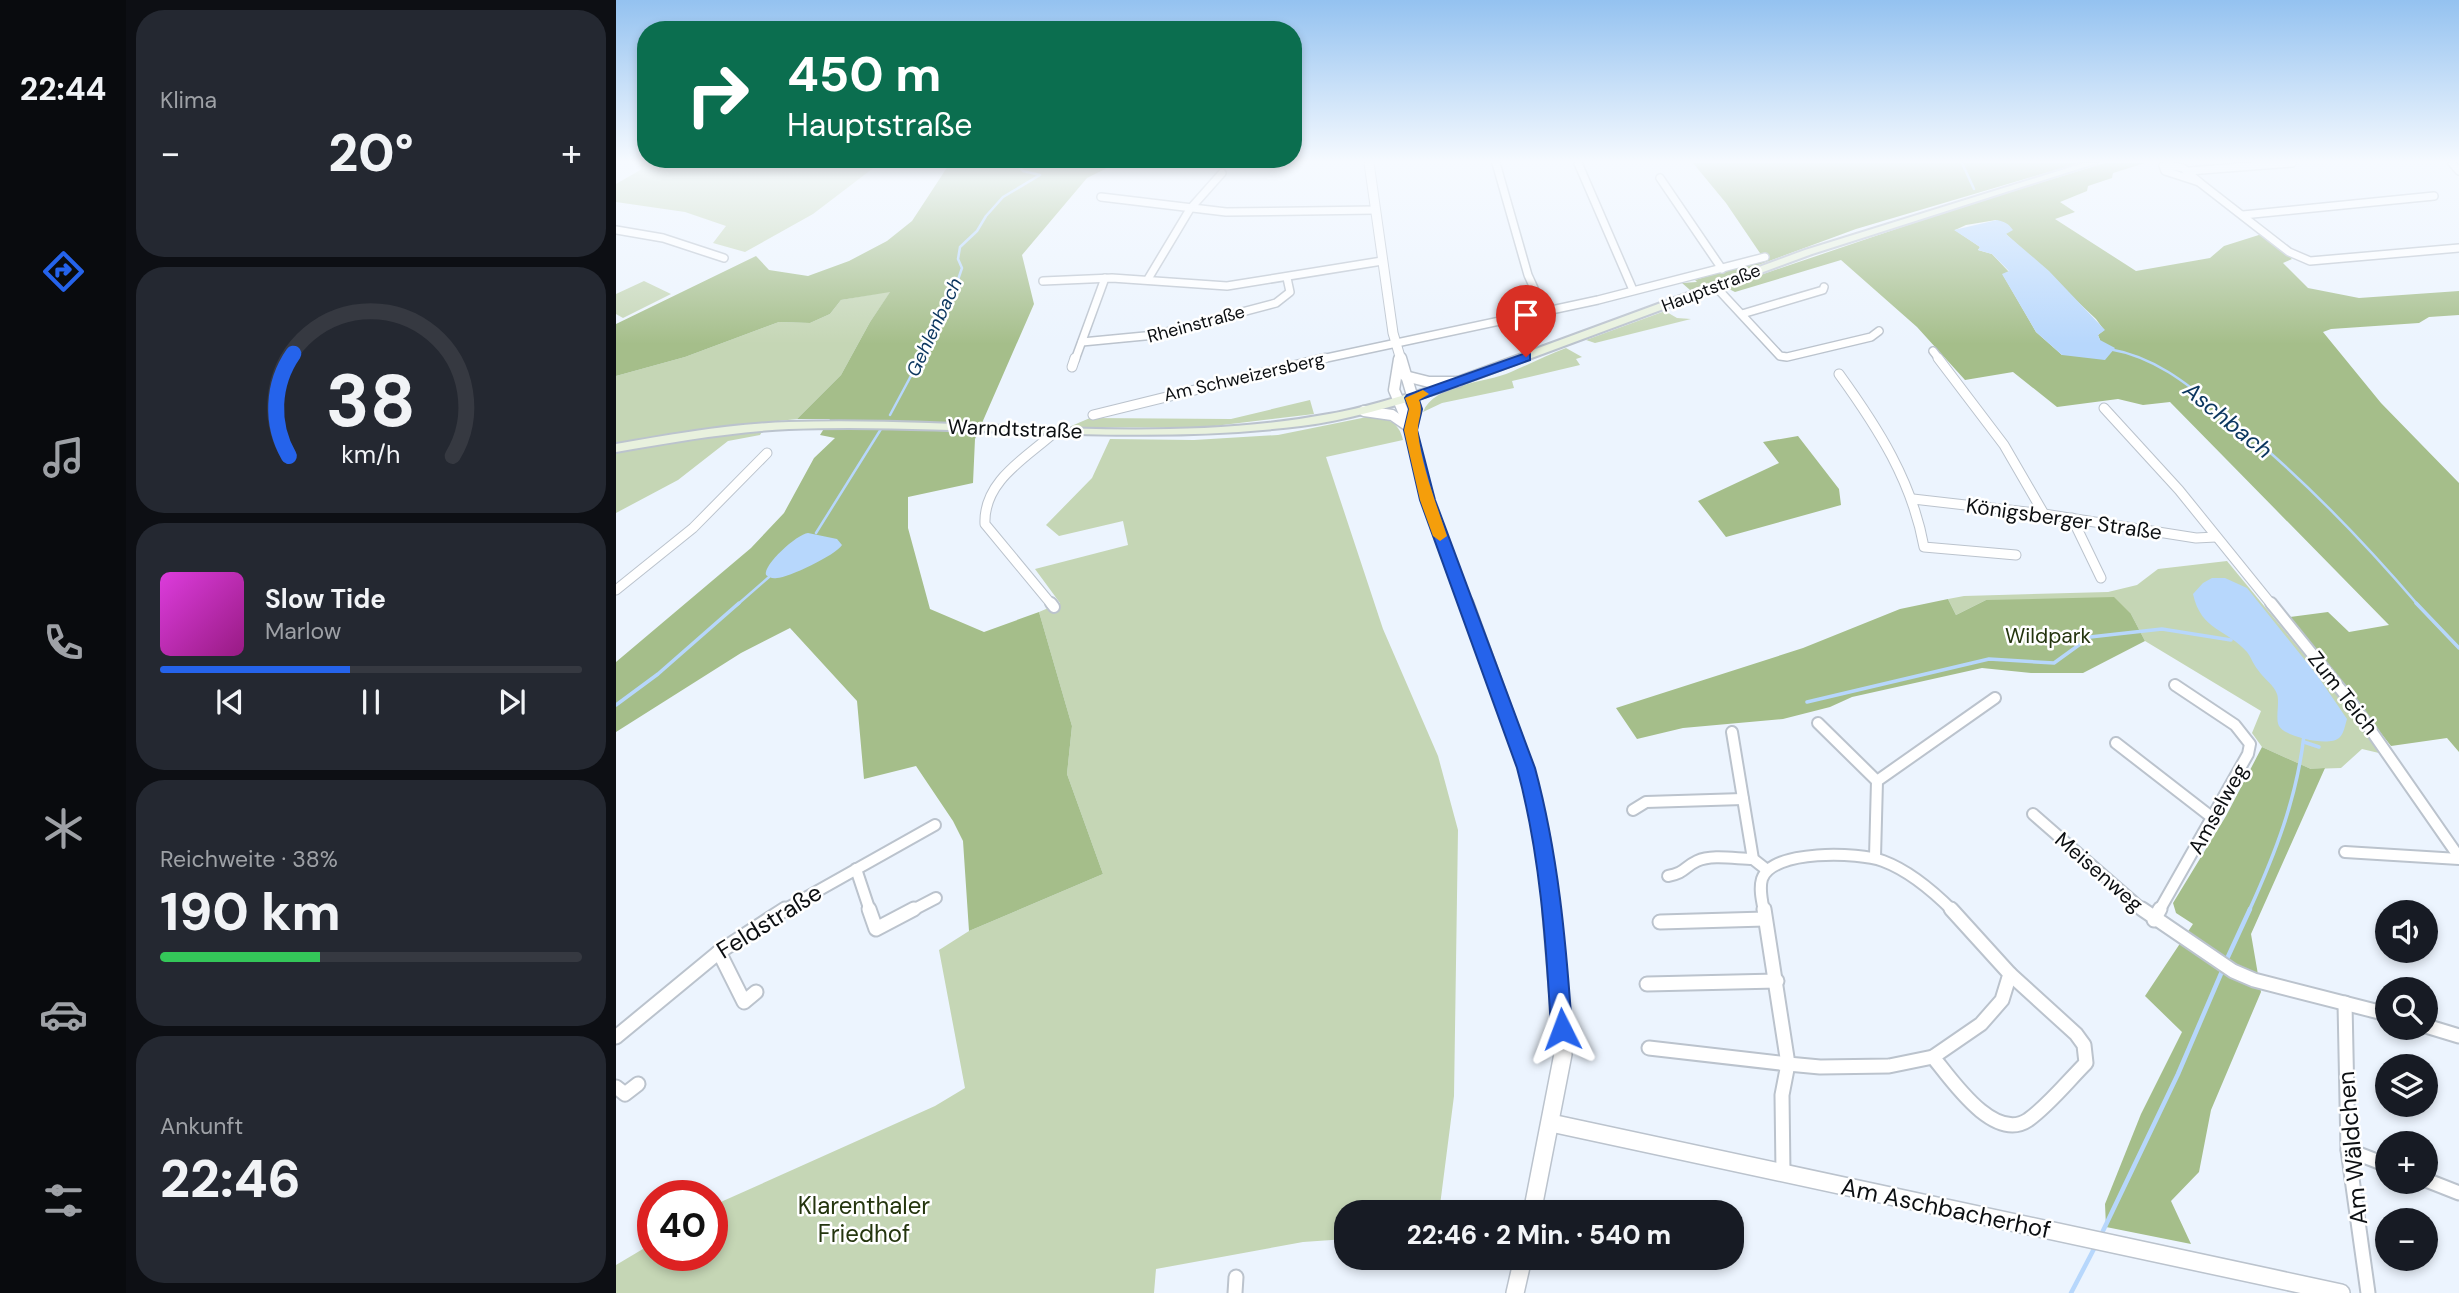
<!DOCTYPE html>
<html lang="de">
<meta charset="utf-8">
<style>
:root{--surface:#171b24;--page:#242831;--text:#f1f3f6;--muted:#9ea1a6;--line:#363941;--accent:#2563eb}
body{margin:0;font-family:"DM Sans",sans-serif;background:var(--page);color:var(--text);height:100vh;display:flex;flex-direction:column;font-size:26px;white-space:nowrap}
*{box-sizing:border-box;margin:0}
p{font-size:23px;color:var(--muted)}
.icon{flex:none;width:38px;height:38px;fill:none;stroke:currentColor;stroke-width:2;stroke-linecap:round;stroke-linejoin:round}
.map{position:relative;flex:1;overflow:hidden}
.details{display:flex;flex-direction:column;gap:10px;padding:10px;background:#0d0f14;width:490px}
.details>*{flex:none}
.guide{position:absolute;left:21px;top:21px;width:665px;height:147px;border-radius:28px;box-shadow:0 4px 10px #0003;background:#0b6e4f;color:#fff;overflow:hidden}
.buttons{position:absolute;left:1759px;top:900px;display:grid;gap:14px}
.buttons a{display:grid;place-items:center;width:63px;height:63px;border-radius:50%;background:var(--surface);box-shadow:0 4px 10px #0003;font-size:35px}
.speed{position:absolute;left:21px;top:1180px;display:flex;gap:14px;font-size:35px;font-weight:700;text-align:center}
.speed>*{display:grid;place-content:center;width:91px;height:91px;border-radius:50%;background:var(--surface);box-shadow:0 4px 10px #0003;line-height:1}
.speed .limit{border:10px solid #d22;background:#fff;color:#111}
.pin{position:absolute;display:grid;place-items:center;width:60px;height:60px;color:#fff;margin:-72px -30px;border-radius:50% 50% 50% 0;rotate:-45deg;box-shadow:0 0 7px #0007}
.pin .icon{rotate:45deg}
.me{position:absolute;width:77px;margin:-38px;rotate:357deg;stroke-linejoin:round;filter:drop-shadow(0 0 5px #0008)}
.turn{display:flex;align-items:center;gap:24px;height:147px;padding:0 35px;font-size:32px}
.turn .icon{width:91px;height:91px;stroke-width:2.5}
.turn b{display:block;font-size:49px;line-height:60px}
.big{font-size:52px;font-weight:800;line-height:1.1}
.details .widget{flex:1;display:flex;flex-direction:column;justify-content:center;gap:10px;min-width:0;padding:0 24px;border-radius:28px;background:var(--page)}
.details .dial{align-items:center;gap:0}
.dial svg{height:182px;overflow:visible;fill:none;stroke:var(--line);stroke-width:7;stroke-linecap:round;text-anchor:middle}
.dial text{fill:var(--text);stroke:none}
.song{display:flex;align-items:center;gap:21px}
.cover{width:84px;height:84px;border-radius:10px;background:linear-gradient(135deg,hsl(300 70% 55%),hsl(310 70% 35%))}
.played{height:7px;border-radius:4px;background:linear-gradient(90deg,var(--accent) 45%,var(--line) 45%)}
.keys{display:flex;justify-content:space-around;direction:ltr}
.heat{display:flex;justify-content:space-between;align-items:center;font-size:38px;direction:ltr}
.charge{height:10px;border-radius:5px;background:linear-gradient(90deg,#34c759 38%,var(--line) 0)}
.trip{position:absolute;left:718px;top:1200px;width:410px;height:70px;border-radius:28px;background:var(--surface);box-shadow:0 4px 10px #0003;font-weight:800;line-height:70px;text-align:center}
main{display:flex;flex:1;min-height:0}
.tabs{display:flex;flex-direction:column;width:126px;justify-content:space-around;align-items:center;background:#090b0e;color:var(--muted)}
.tabs .icon{width:49px;height:49px}
.tabs .active{color:var(--accent)}
.tabs b{font-size:32px;color:var(--text)}
.map>svg:first-child{display:block}
.green{fill:#c5d6b5}
.forest{fill:#a5be8a;fill-rule:evenodd}
.water{fill:#b7d7fc}
.lines{fill:none;stroke-linecap:round;stroke-linejoin:round}
.stream-far2{stroke:#b7d7fc;stroke-width:2.5}
.stream-far1{stroke:#b7d7fc;stroke-width:3.5}
.stream{stroke:#b7d7fc;stroke-width:4.5}
.minor-far3-casing{stroke:#bbc3cd;stroke-width:10}
.minor-far2-casing{stroke:#bbc3cd;stroke-width:11}
.minor-far1-casing{stroke:#bbc3cd;stroke-width:14}
.minor-casing{stroke:#bbc3cd;stroke-width:17}
.tertiary-far3-casing{stroke:#bbc3cd;stroke-width:11}
.tertiary-far2-casing{stroke:#bbc3cd;stroke-width:13}
.tertiary-far1-casing{stroke:#bbc3cd;stroke-width:17}
.tertiary-casing{stroke:#bbc3cd;stroke-width:20}
.secondary-casing{stroke:#bbc3cd;stroke-width:4}
.minor-far3{stroke:#fff;stroke-width:7}
.minor-far2{stroke:#fff;stroke-width:9}
.minor-far1{stroke:#fff;stroke-width:10}
.minor{stroke:#fff;stroke-width:13}
.tertiary-far3{stroke:#fff;stroke-width:9}
.tertiary-far2{stroke:#fff;stroke-width:10}
.tertiary-far1{stroke:#fff;stroke-width:13}
.tertiary{stroke:#fff;stroke-width:17}
.secondary{fill:#e8f1de;fill-rule:evenodd}
.route{fill:#2563eb;stroke:#184099;stroke-width:2}
.slow{fill:#f59e0b}
.labels{text-anchor:middle;dominant-baseline:central;stroke-width:5;stroke-linejoin:round;paint-order:stroke}
.far-street-label{font-size:18px;fill:#0c0f12;stroke:#fff}
.far-water-label{font-size:19px;font-style:italic;fill:#0b365f;stroke:#fff}
.street-label{font-size:21px;fill:#0c0f12;stroke:#fff}
.park-label{font-size:21px;fill:#24350e;stroke:#fff}
.water-label{font-size:23px;font-style:italic;fill:#0b365f;stroke:#fff}
.near-street-label{font-size:24px;fill:#0c0f12;stroke:#fff}
.near-park-label{font-size:24px;fill:#24350e;stroke:#fff}
</style>
<main>
<nav class="tabs">
<b>22:44</b>
<svg class="icon active" aria-label="directions" viewBox="0 0 24 24"><path d="M12 3l9 9-9 9-9-9zM9 14v-3h6M13 9l2 2-2 2"/></svg>
<svg class="icon" aria-label="music" viewBox="0 0 24 24"><path d="M9 18V5l10-2v13"/><circle cx="6" cy="18" r="3"/><circle cx="16" cy="16" r="3"/></svg>
<svg class="icon" aria-label="phone" viewBox="0 0 24 24"><path d="M5 4h4l2 5-3 2q2 4 5 5l2-3 5 2v4C11 20 4 13 5 4z"/></svg>
<svg class="icon" aria-label="climate" viewBox="0 0 24 24"><path d="M12 3v18M4 7l16 10M4 17L20 7"/></svg>
<svg class="icon" aria-label="car" viewBox="0 0 24 24"><path d="M5 17H2v-5l4-1 3-4h7l3 4 3 1v5h-3M9 17h6M6 11h13"/><circle cx="7" cy="17" r="2"/><circle cx="17" cy="17" r="2"/></svg>
<svg class="icon" aria-label="filters" viewBox="0 0 24 24"><path d="M4 7h16M4 17h16"/><circle cx="9" cy="7" r="2"/><circle cx="15" cy="17" r="2"/></svg>
</nav>
<section class="details">
<div class="widget"><p>Klima</p>
<div class="heat"><a>−</a><b class="big">20°</b><a>+</a></div>
</div>
<div class="widget dial"><svg viewBox="0 0 100 80">
<path d="M14 69A42 42 0 1 1 86 69"/>
<path d="M14 69A42 42 0 0 1 16 24" stroke="#2563eb"/>
<text x="50" y="56" font-size="32" font-weight="700">38</text>
<text x="50" y="72" font-size="11">km/h</text>
</svg></div>
<div class="widget">
<div class="song"><i class="cover"></i><div><b>Slow Tide</b><p>Marlow</p></div></div>
<div class="played"></div>
<div class="keys"><svg class="icon" aria-label="previous" viewBox="0 0 24 24"><path d="M18 5L8 12l10 7zM5 5v14"/></svg><svg class="icon" aria-label="pause" viewBox="0 0 24 24"><path d="M8 5v14M16 5v14"/></svg><svg class="icon" aria-label="next" viewBox="0 0 24 24"><path d="M6 5l10 7-10 7zM19 5v14"/></svg></div>
</div>
<div class="widget"><p>Reichweite · 38%</p><b class="big">190 km</b><div class="charge"></div></div>
<div class="widget"><p>Ankunft</p><b class="big">22:46</b></div>
</section>
<div class="map">
<svg width="1843" height="1293" viewBox="0 0 1843 1293">
<rect width="100%" height="100%" fill="#ecf4fe"/>
<g class="green">
<path d="M22,163H242L260,166L197,214L129,252L97,243L110,226L69,212L0,202V184L26,169Z"/>
<path d="M28,281L55,294L7,318L0,314V294Z"/>
<path d="M275,291L254,322L225,375L181,419L78,430L0,445V376L69,357L163,322L194,323L214,314L225,300Z"/>
<path d="M1049,311L1061,318L1075,319L979,343L970,340Z"/>
<path d="M950,348L966,357L960,359L964,365L896,381L898,388L826,403L807,412C818,384 870,383 895,372C914,364 931,355 950,348Z"/>
<path d="M694,400L698,414L582,428L453,427L474,418L615,419Z"/>
<path d="M751,417C770,417 783,421 787,440L710,457L767,629L822,756L842,830L838,1096L823,1213H730V1239L687,1242L540,1269L538,1293H0V1265L37,1243V1255H96V1207L107,1201L319,1106L349,1088L323,950L353,931L487,874L451,774L456,726L423,612L444,603L419,569L512,545L507,521L443,536L430,525L476,478L494,439L578,440L662,435Z"/>
<path d="M149,427L144,435L112,441L62,480L0,513V450Z"/>
<path d="M1611,561L1732,708L1763,753L1746,749L1725,768L1695,769L1646,747L1636,733L1645,711L1529,641L1515,614L1370,600L1340,615L1332,599L1348,596L1492,592L1521,585L1542,569Z"/>
</g>
<g class="forest">
<path d="M334,163H501L471,178L406,255L418,304L359,439L357,483L292,497V528L314,609L368,632L423,612L456,726L451,774L487,874L353,931L347,841L337,821L300,766L248,779L241,701L174,628L125,653L0,732V662L135,548L168,513L198,458L219,438L204,435L214,419H181L225,375L254,322L274,292L225,300L214,314L194,323L163,322L69,357L0,376V324L140,256L153,270L192,276L233,261L271,241L296,221Z"/>
<path d="M1077,163H1463L1240,229L1074,290L1066,283L1081,282L1079,280L1148,259L1110,203Z"/>
<path d="M1489,163H1529L1497,173L1496,178L1472,186L1471,191L1444,202L1459,212L1439,219L1520,271L1594,258L1608,246L1646,234L1676,259L1667,263L1692,288L1743,298L1843,291V315L1813,317L1803,323L1715,329L1707,332L1765,403L1843,483V752L1831,738L1775,746L1674,617L1712,612L1733,632L1773,625L1554,402L1527,405L1502,399L1441,407L1397,372L1349,380L1301,327L1225,260L1119,292L1111,288L1112,286L1345,207ZM1380,220L1390,234L1480,319L1488,330L1482,335L1484,340L1446,355L1420,332L1387,275L1393,272L1376,254L1362,250L1364,247L1339,230L1350,225Z"/>
<path d="M1182,436L1223,489L1225,505L1110,537L1082,501L1163,463L1147,442Z"/>
<path d="M1498,597L1515,614L1529,641L1467,673H1415L1366,668L1236,697L1214,707L1167,719L1067,728L1021,739L1000,708L1187,648L1284,609L1332,599L1340,615L1370,600Z"/>
<path d="M1646,747L1695,769L1709,768L1635,934L1645,992L1595,1110L1583,1172L1555,1201L1575,1244L1490,1227L1489,1204L1525,1114L1566,1032L1529,996L1577,924L1560,913L1557,903L1610,816Z"/>
</g>
<g class="water">
<path d="M1381,220C1389,222 1392,223 1397,230L1390,234L1433,271L1489,330L1482,335L1484,340L1499,348L1489,360L1446,355L1420,332L1386,274L1393,271L1376,254L1362,250L1364,247L1338,230Z"/>
<path d="M192,533L221,539L226,545C220,555 172,578 161,578C156,579 153,577 150,575C147,565 181,534 192,533Z"/>
<path d="M1596,578H1609L1631,588L1701,675L1731,719C1729,725 1728,734 1723,738C1713,747 1669,737 1663,726C1659,718 1664,703 1661,694C1658,685 1648,679 1642,670C1637,664 1635,657 1631,652C1611,629 1585,631 1577,594L1587,583Z"/>
</g>
<g class="lines">
<g class="stream-far2">
<path d="M1346,163L1358,189"/>
<path d="M1493,349C1541,357 1575,387 1612,417C1683,474 1743,536 1802,605"/>
<path d="M274,415L334,303L346,268L342,259L344,247L361,231L370,216L387,197L424,175L407,171L400,163"/>
<path d="M200,533L265,429"/>
<path d="M121,605L153,577"/>
</g>
<g class="stream-far1">
<path d="M1800,603L1843,648"/>
<path d="M1191,702L1373,659L1438,663L1474,637L1546,629L1615,640"/>
<path d="M0,705L42,674L123,603"/>
<path d="M1688,742L1703,747"/>
<path d="M1633,911C1659,854 1681,798 1688,735"/>
</g>
<g class="stream">
<path d="M1610,961L1634,909"/>
<path d="M1485,1235L1562,1074L1607,969"/>
<path d="M1455,1293L1480,1245"/>
</g>
<g class="minor-far3-casing">
<g id="minor-far3">
<path d="M880,163L912,275L928,310"/>
<path d="M962,163L1017,290"/>
<path d="M1836,163L1843,171"/>
<path d="M1551,165L1567,168L1583,182L1549,171L1547,166Z"/>
<path d="M1573,171L1676,163"/>
<path d="M1044,178L1106,269"/>
<path d="M1583,182L1673,252L1694,261L1843,248"/>
<path d="M485,197L610,212L759,210"/>
<path d="M1627,215L1818,196"/>
<path d="M0,230L47,238L108,258"/>
<path d="M532,279L574,209L606,173"/>
<path d="M427,281L496,278L611,286L766,261"/>
<path d="M1099,286L1164,356L1171,357L1255,337L1263,331"/>
<path d="M1126,314L1207,290L1208,287"/>
<path d="M466,342L539,335L660,303L674,292L671,278"/>
<path d="M1317,351L1324,360"/>
<path d="M459,360L489,278"/>
<path d="M701,360L982,300L1149,257"/>
</g>
</g>
<g class="minor-far2-casing">
<g id="minor-far2">
<path d="M1322,358L1388,445L1428,514"/>
<path d="M456,367L459,358"/>
<path d="M1223,374C1262,428 1296,481 1308,547L1400,555"/>
<path d="M1488,408L1563,490L1656,605"/>
<path d="M477,415L709,358"/>
<path d="M1297,499L1428,514L1580,538L1600,537"/>
<path d="M1456,518L1485,578"/>
<path d="M0,590L77,528L151,453"/>
<path d="M436,605L369,524C367,480 412,457 440,431"/>
</g>
</g>
<g class="minor-far1-casing">
<g id="minor-far1">
<path d="M435,603L438,607"/>
<path d="M1655,603L1738,706L1843,857"/>
<path d="M1202,723L1261,781"/>
<path d="M1116,732L1137,859L1151,870"/>
<path d="M1500,743L1598,819"/>
<path d="M1017,810L1030,802L1127,799"/>
<path d="M1417,814L1528,911"/>
<path d="M1729,852L1843,859"/>
<path d="M1259,857L1261,781L1379,698"/>
<path d="M240,869L254,911"/>
<path d="M1052,876C1069,873 1068,867 1081,861C1096,854 1121,859 1137,859"/>
<path d="M166,911L319,825"/>
<path d="M295,911L320,898"/>
<path d="M1148,911C1146,901 1143,889 1146,879C1156,849 1243,852 1267,861C1294,871 1317,891 1337,911"/>
<path d="M1543,911L1632,754L1634,744L1619,725L1559,685"/>
</g>
</g>
<g class="minor-casing">
<g id="minor">
<path d="M253,909L260,929L298,909"/>
<path d="M1148,909L1172,1064L1204,1067L1273,1066L1317,1057L1365,1024L1386,1000L1394,974L1335,909"/>
<path d="M1526,909L1617,971L1638,980L1771,1014"/>
<path d="M1538,920L1544,909"/>
<path d="M1044,922L1149,919"/>
<path d="M103,952L128,1002L140,992"/>
<path d="M1031,984L1161,981"/>
<path d="M1729,1003L1732,1150L1752,1293"/>
<path d="M1810,1026L1843,1036"/>
<path d="M0,1037L103,952L169,909"/>
<path d="M1033,1048L1172,1064L1166,1095L1167,1173"/>
<path d="M1317,1057C1335,1079 1378,1143 1412,1120C1433,1105 1452,1081 1470,1063L1468,1045L1460,1034L1394,974"/>
<path d="M0,1087L9,1094L22,1084"/>
<path d="M1732,1150L1771,1165"/>
<path d="M1810,1180L1843,1193"/>
<path d="M619,1293L620,1277"/>
</g>
</g>
<g class="tertiary-far3-casing">
<path id="tertiary-far3" d="M753,163L777,333L785,360"/>
</g>
<g class="tertiary-far2-casing">
<g id="tertiary-far2">
<path d="M785,358L800,409L795,430"/>
<path d="M783,359L778,390L795,430L812,500L850,605"/>
<path d="M789,376L813,382H842"/>
<path d="M748,411L776,415L792,426"/>
</g>
</g>
<g class="tertiary-far1-casing">
<path id="tertiary-far1" d="M850,603L910,768L927,839L935,911"/>
</g>
<g class="tertiary-casing">
<g id="tertiary">
<path d="M935,1123L1725,1293"/>
<path d="M916,1213L947,1054L935,909"/>
<path d="M899,1293L907,1258"/>
</g>
</g>
<g class="secondary-casing">
<path id="secondary" d="M1468,163H1481L1196,254L824,392C778,406 732,420 685,426C515,447 344,423 173,429C114,432 57,442 0,452V444C58,434 115,424 173,422C353,416 536,447 713,414C748,408 782,397 816,387L1189,250Z"/>
</g>
<use href="#minor-far3" class="minor-far3"/>
<use href="#minor-far2" class="minor-far2"/>
<use href="#minor-far1" class="minor-far1"/>
<use href="#minor" class="minor"/>
<use href="#tertiary-far3" class="tertiary-far3"/>
<use href="#tertiary-far2" class="tertiary-far2"/>
<use href="#tertiary-far1" class="tertiary-far1"/>
<use href="#tertiary" class="tertiary"/>
<use href="#secondary" class="secondary"/>
</g>
<linearGradient id="sky" x2="0" y2="1"><stop stop-color="#94c2f0"/><stop offset="0.47" stop-color="#f6faff"/><stop offset="1" stop-color="#f6faff" stop-opacity="0"/></linearGradient>
<rect width="1843" height="344" fill="url(#sky)"/>
<path class="route" d="M910,353L914,354V360L803,400L806,409L801,430L819,500L919,768C942,853 950,941 956,1029L953,1036L946,1039L938,1036L935,1029C930,941 924,853 901,768L804,500L788,430L793,409L789,398L791,395Z"/>
<path class="slow" d="M807,390L813,394L803,400C808,412 801,420 802,433C806,467 820,503 831,536L824,541L817,536L804,500L788,430L793,409L789,398Z"/>
<g class="labels">
<g class="far-street-label">
<text transform="translate(1095 288) rotate(-21)">Hauptstraße</text>
<text transform="translate(580 324) rotate(-15)">Rheinstraße</text>
<text transform="translate(628 377) rotate(-13)">Am Schweizersberg</text>
</g>
<g class="far-water-label">
<text transform="translate(318 327) rotate(-65)">Gehlenbach</text>
</g>
<g class="street-label">
<text transform="translate(399 429) rotate(2)">Warndtstraße</text>
<text transform="translate(1448 519) rotate(8)">Königsberger Straße</text>
<text transform="translate(1727 693) rotate(52)">Zum Teich</text>
<text transform="translate(1602 809) rotate(-61)">Amselweg</text>
<text transform="translate(1483 872) rotate(41)">Meisenweg</text>
</g>
<g class="park-label">
<text x="1432" y="636">Wildpark</text>
</g>
<g class="water-label">
<text transform="translate(1612 420) rotate(39)">Aschbach</text>
</g>
<g class="near-street-label">
<text transform="translate(153 921) rotate(-32)">Feldstraße</text>
<text transform="translate(1736 1148) rotate(-95)">Am Wäldchen</text>
<text transform="translate(1330 1208) rotate(12)">Am Aschbacherhof</text>
</g>
<g class="near-park-label">
<text x="248" y="1205">Klarenthaler<tspan x="248" dy="28">Friedhof</tspan></text>
</g>
</g>
</svg>
<div class="buttons">
<a><svg class="icon" aria-label="sound" viewBox="0 0 24 24"><path d="M4 9h4l5-4v14l-5-4H4zM17 9q2 3 0 6"/></svg></a>
<a><svg class="icon" aria-label="search" viewBox="0 0 24 24"><circle cx="10" cy="10" r="6"/><path d="M15 15l6 6"/></svg></a>
<a><svg class="icon" aria-label="layers" viewBox="0 0 24 24"><path d="M12 4l9 5-9 5-9-5zM3 14l9 5 9-5"/></svg></a>
<a>+</a>
<a>−</a>
</div>
<div class="speed"><div class="limit">40</div></div>
<div class="pin" style="left:910px;top:357px;background:#d93025"><svg class="icon" aria-label="arrive" viewBox="0 0 24 24"><path d="M6 21V4h12l-3 4 3 4H6"/></svg></div>
<svg class="me" style="left:946px;top:1029px" viewBox="-20 -20 40 40"><path d="M0-17L14 15 0 8-14 15z" fill="#2563eb" stroke="#fff" stroke-width="4"/></svg>
<div class="trip">22:46 · 2 Min. · 540 m</div>
<div class="guide">
<div class="turn"><svg class="icon" aria-label="right" viewBox="0 0 24 24"><path d="M7 20v-9h11M14 6l5 5-5 5"/></svg><div><b>450 m</b>Hauptstraße</div></div>
</div>
</div>
</main>
